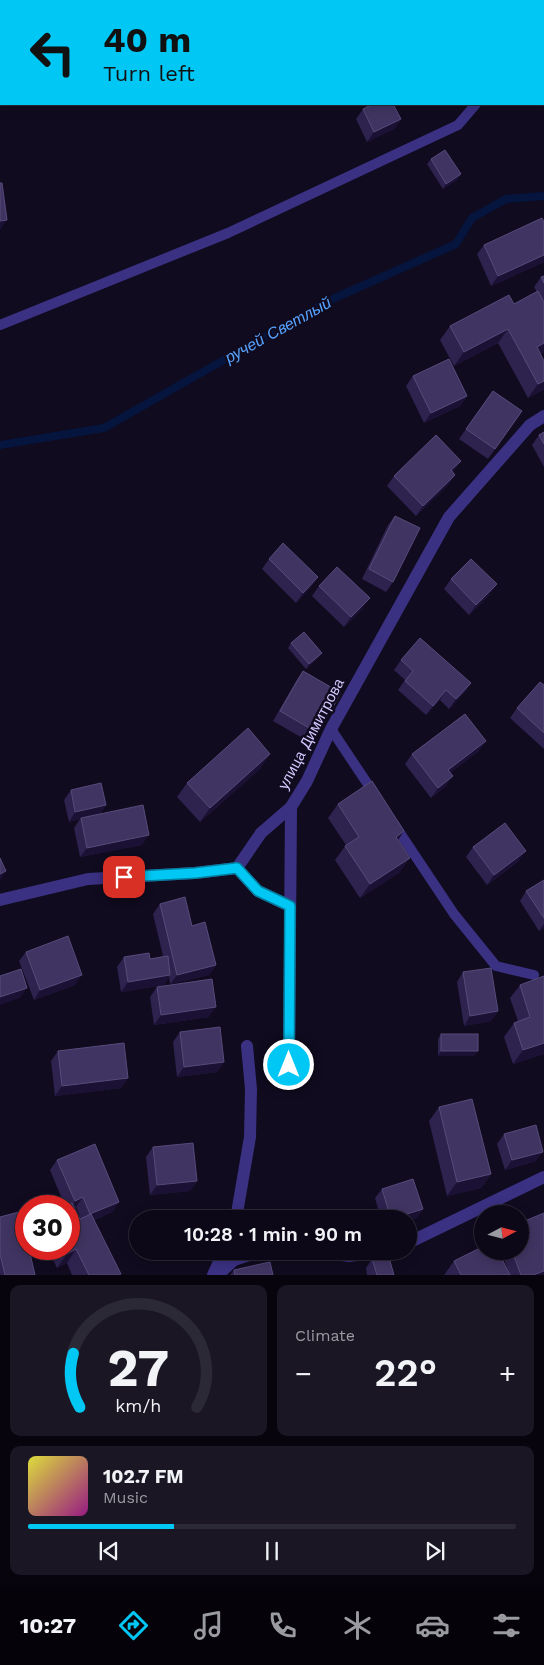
<!DOCTYPE html>
<meta charset="utf-8">
<style>
:root{--surface:#0c0817;--page:#1a1624;--text:#f1f3f6;--muted:#9a9aa1;--line:#2c2936;--accent:#00c7f4}
body{margin:0;font-family:"Work Sans",sans-serif;background:var(--page);color:var(--text);height:100vh;display:flex;flex-direction:column;font-size:19px;white-space:nowrap}
*{box-sizing:border-box;margin:0}
p{font-size:16px;color:var(--muted)}
.icon{flex:none;width:28px;height:28px;fill:none;stroke:currentColor;stroke-width:2;stroke-linecap:round;stroke-linejoin:round}
.map{position:relative;height:1275px;overflow:hidden}
.details{display:flex;flex-direction:column;gap:10px;padding:10px;background:#07040d;flex:1}
.details>*{flex:none}
.banner{position:absolute;left:0px;top:0px;width:545px;height:105px;box-shadow:0 2px 12px #0003,0 0 0 1px var(--line);background:#00c7f4;color:#111;overflow:hidden}
.needle{width:32px;rotate:83deg}
.tools{position:absolute;left:474px;top:1205px;display:grid;gap:10px}
.tools a{display:grid;place-items:center;width:55px;height:55px;border-radius:50%;background:var(--surface);box-shadow:0 2px 12px #0003,0 0 0 1px var(--line);font-size:25px}
.speed{position:absolute;left:15px;top:1195px;display:flex;gap:10px;font-size:25px;font-weight:700;text-align:center}
.speed>*{display:grid;place-content:center;width:65px;height:65px;border-radius:50%;background:var(--surface);box-shadow:0 2px 12px #0003,0 0 0 1px var(--line);line-height:1}
.speed .limit{border:8px solid #d22;background:#fff;color:#111}
.pin{position:absolute;display:grid;place-items:center;width:42px;height:42px;color:#fff;margin:-21px;border-radius:10px;box-shadow:0 2px 8px #0006}
.me{position:absolute;width:55px;margin:-28px;rotate:0deg;stroke-linejoin:round;filter:drop-shadow(0 0 4px #0008)}
.turn{display:flex;align-items:center;gap:18px;height:105px;padding:0 20px;font-size:22px}
.turn .icon{width:65px;height:65px;stroke-width:2.5}
.turn b{display:block;font-size:35px;line-height:42px}
.big{font-size:38px;font-weight:600;line-height:1.1}
.details .card{flex:1;display:flex;flex-direction:column;justify-content:center;gap:8px;min-width:0;padding:0 18px;border-radius:10px;background:var(--page)}
.details .dial{align-items:center;gap:0}
.dial svg{height:130px;overflow:visible;fill:none;stroke:var(--line);stroke-width:7;stroke-linecap:round;text-anchor:middle}
.dial text{fill:var(--text);stroke:none}
.song{display:flex;align-items:center;gap:15px}
.cover{width:60px;height:60px;border-radius:8px;background:linear-gradient(135deg,hsl(60 70% 55%),hsl(310 70% 35%))}
.played{height:5px;border-radius:2px;background:linear-gradient(90deg,var(--accent) 30%,var(--line) 30%)}
.keys{display:flex;justify-content:space-around;direction:ltr}
.heat{display:flex;justify-content:space-between;align-items:center;font-size:28px;direction:ltr}
.details .tiles{flex:1;display:grid;gap:10px;grid-template-columns:1fr 1fr}
.card:last-child{grid-column:span 2}
.trip{position:absolute;left:129px;top:1210px;width:288px;height:50px;border-radius:25px;background:var(--surface);box-shadow:0 2px 12px #0003,0 0 0 1px var(--line);font-weight:600;line-height:50px;text-align:center}
.menu{display:flex;height:80px;justify-content:space-around;align-items:center;background:#050309;color:var(--muted)}
.menu .icon{width:35px;height:35px}
.menu .current{color:var(--accent)}
.menu b{font-size:22px;color:var(--text)}
.map>svg:first-child{display:block}
.lines{fill:none;stroke-linecap:round;stroke-linejoin:round}
.stream{stroke:#05153e;stroke-width:8}
.service{stroke:#3b3183;stroke-width:10}
.minor{stroke:#3b3183;stroke-width:12}
.wall{fill:#2e224f;fill-rule:evenodd}
.shaded-wall{fill:#1b1134}
.building{fill:#403462;stroke:#574b7b}
.route-casing{stroke:#00819f;stroke-width:12}
.route{stroke:#00c7f4;stroke-width:9}
.labels{text-anchor:middle;dominant-baseline:central;stroke-width:5;stroke-linejoin:round;paint-order:stroke}
.street-label{font-size:15px;fill:#d4c9ff;stroke:#100b1f}
.water-label{font-size:16px;font-style:italic;fill:#57a3ff;stroke:#100b1f}
</style>
<div class="map">
<svg width="544" height="1275" viewBox="0 0 544 1275">
<rect width="100%" height="100%" fill="#100b1f"/>
<g class="lines">
<path class="stream" d="M0,445L104,428L326,302L456,244L472,218L506,199L544,196"/>
<g class="service">
<path d="M532,1V0"/>
<path d="M0,325L228,233L458,125L476,104"/>
<path d="M331,729L375,795"/>
<path d="M394,824L454,914L496,966L534,975"/>
</g>
<g class="minor">
<path d="M350,0L353,1"/>
<path d="M510,1L515,0"/>
<path d="M237,868L258,891L290,906"/>
<path d="M0,900L88,879L195,873L237,868L261,833L291,807L307,781L331,729L449,517L530,425L544,416"/>
<path d="M289,1065L291,807"/>
<path d="M236,1219L250,1137L251,1089L247,1046"/>
<path d="M408,1243L544,1177"/>
<path d="M312,1251L349,1256L389,1251"/>
<path d="M213,1275L224,1251"/>
<path d="M218,1275L234,1260L261,1251"/>
</g>
</g>
<g class="wall">
<rect x="30" y="0" width="65" height="1"/>
<path d="M363,109L401,119L394,129L367,142L356,119Z"/>
<path d="M431,159L457,180L443,189L427,164Z"/>
<path d="M544,222V262L491,286L477,254L484,245Z"/>
<path d="M544,276V352L540,354L544,361V389L543,390L528,398L498,343L454,366L440,340L450,326L514,304L537,292L534,287L541,277Z"/>
<path d="M413,376L467,396L460,406L424,423L406,386Z"/>
<path d="M493,391L522,411L488,459L459,439Z"/>
<path d="M544,432V467L532,445L539,435Z"/>
<path d="M461,461L453,472L455,475L448,485L416,516L387,486L394,476Z"/>
<path d="M395,516L393,582L386,592L362,579L388,525Z"/>
<path d="M269,559L311,587L296,603L262,569Z"/>
<path d="M451,579L497,584L490,594L469,615L444,589Z"/>
<path d="M319,586L363,608L344,627L312,596Z"/>
<path d="M291,643L322,653L318,658L306,669L288,648Z"/>
<path d="M401,660L471,683L464,693L449,709L440,700L426,715L398,690L405,680L394,670Z"/>
<path d="M303,671L318,733L311,743L273,721L296,681Z"/>
<path d="M544,685V749L510,718L517,708Z"/>
<path d="M479,751L450,773L446,786L431,798L405,764L412,754Z"/>
<path d="M261,768L200,822L177,797L187,783Z"/>
<path d="M71,790L106,805L100,814L142,845L80,857L74,828L80,819L69,822L64,800Z"/>
<path d="M338,804L398,840L400,872L360,898L335,860L346,845L328,818Z"/>
<path d="M473,847L519,861L487,885L466,857Z"/>
<path d="M544,880V928L539,931L520,901L526,891Z"/>
<path d="M160,904L192,926L216,965L209,975L170,984L169,977L164,985L121,992L117,967L124,957L150,959L163,956L153,914Z"/>
<path d="M26,952L75,985L34,1000L19,961Z"/>
<path d="M463,972L498,1011L491,1021L464,1026L457,982Z"/>
<path d="M544,976V1054L513,1064L504,1037L514,1023L518,1021L510,998L520,985Z"/>
<path d="M157,987L209,1017L154,1025L150,997Z"/>
<path d="M180,1032L224,1062L217,1072L177,1077L173,1042Z"/>
<path d="M441,1034L474,1056H438V1039Z"/>
<path d="M58,1051L128,1078L121,1088L55,1096L51,1061Z"/>
<path d="M439,1107L491,1174L481,1188L447,1196L429,1121Z"/>
<path d="M504,1134L536,1161L505,1170L497,1144Z"/>
<path d="M153,1147L197,1181L190,1191L150,1195L146,1157Z"/>
<path d="M57,1160L119,1202L112,1212L94,1220L120,1275H72L67,1263L57,1268L48,1249H69L65,1206L50,1170ZM76,1207L81,1219H80L75,1208Z"/>
<path d="M382,1189L423,1209L416,1219H381L375,1198Z"/>
<path d="M0,1217L35,1275H0Z"/>
<path d="M501,1251H520L544,1275H510Z"/>
<path d="M372,1259L394,1275H367L366,1268Z"/>
<path d="M454,1261L510,1275H444Z"/>
<path d="M234,1270L273,1275H230Z"/>
</g>
<g class="shaded-wall">
<path d="M111,0H151L150,1H110Z"/>
<path d="M401,119L394,129L367,142L374,132Z"/>
<path d="M461,174L457,180L443,189L446,184Z"/>
<path d="M7,220L0,230V221Z"/>
<path d="M544,255V262L491,286L498,276Z"/>
<path d="M508,329L498,343L454,366L464,352Z"/>
<path d="M544,343V352L527,361L537,347Z"/>
<path d="M544,381V389L543,390L528,398L538,384Z"/>
<path d="M467,396L460,406L424,423L431,413Z"/>
<path d="M461,461L454,471L444,480L451,470Z"/>
<path d="M455,475L448,485L416,516L423,506Z"/>
<path d="M318,577L311,587L296,603L303,593Z"/>
<path d="M497,584L490,594L469,615L476,605Z"/>
<path d="M370,598L363,608L344,627L351,617Z"/>
<path d="M322,653L318,658L306,669L309,664Z"/>
<path d="M471,683L464,693L449,709L456,699Z"/>
<path d="M446,690L440,700L426,715L433,706Z"/>
<path d="M486,741L479,751L441,780L448,770Z"/>
<path d="M270,754L261,768L200,822L210,808Z"/>
<path d="M453,776L446,786L431,798L438,788Z"/>
<path d="M106,805L99,815L81,818L80,819L69,822L75,812Z"/>
<path d="M404,831L395,845L396,837Z"/>
<path d="M149,835L142,845L80,857L87,848Z"/>
<path d="M526,851L519,861L487,885L494,875Z"/>
<path d="M410,858L400,872L360,898L370,884Z"/>
<path d="M6,871L0,880V874Z"/>
<path d="M544,924V928L539,931Z"/>
<path d="M216,965L209,975L170,984L177,975Z"/>
<path d="M82,975L75,985L34,1000L40,990Z"/>
<path d="M170,975L164,985L121,992L128,982Z"/>
<path d="M27,988L20,998L0,1005V997Z"/>
<path d="M216,1007L209,1017L154,1025L161,1015Z"/>
<path d="M498,1011L491,1021L464,1026L470,1016Z"/>
<path d="M544,1043V1054L513,1064L523,1050Z"/>
<path d="M441,1051H478L474,1056H438Z"/>
<path d="M224,1062L217,1072L177,1077L184,1067Z"/>
<path d="M128,1078L121,1088L55,1096L62,1086Z"/>
<path d="M543,1152L536,1161L505,1170L512,1160Z"/>
<path d="M491,1174L481,1188L447,1196L457,1182Z"/>
<path d="M197,1181L190,1191L150,1195L157,1185Z"/>
<path d="M83,1197L76,1207L69,1210L75,1201Z"/>
<path d="M119,1202L112,1212L83,1224L90,1214Z"/>
<path d="M423,1209L416,1219L408,1221V1219H391Z"/>
<path d="M76,1249L67,1263L57,1268L67,1254Z"/>
<path d="M544,1271V1275H533Z"/>
</g>
<g class="building">
<path d="M0,0H4V1H1V18H0Z"/>
<rect x="38" y="0" width="57" height="1"/>
<rect x="197" y="0" width="25" height="1"/>
<path d="M234,0H321L320,1H234Z"/>
<path d="M373,104H393L401,119L374,132L363,109Z"/>
<path d="M445,150L461,174L446,184L431,159Z"/>
<path d="M0,183H2L7,220L0,221Z"/>
<path d="M542,218L544,222V255L498,276L484,245Z"/>
<path d="M544,276V283L541,277Z"/>
<path d="M538,291L544,302V343L537,347L544,361V381L538,384L508,329L464,352L450,326L509,295L514,304Z"/>
<path d="M449,359L467,396L431,413L413,376Z"/>
<path d="M493,391L522,411L495,449L466,429Z"/>
<path d="M544,432V444L539,435Z"/>
<path d="M436,435L461,461L451,470L455,475L423,506L394,476Z"/>
<path d="M395,516L420,528L393,582L369,569Z"/>
<path d="M283,543L318,577L303,593L269,559Z"/>
<path d="M471,559L497,584L476,605L451,579Z"/>
<path d="M337,567L370,598L351,617L319,586Z"/>
<path d="M304,632L322,653L309,664L291,643Z"/>
<path d="M420,638L471,683L456,699L446,690L433,706L405,681L413,671L401,660Z"/>
<path d="M303,671L341,693L318,733L280,711Z"/>
<path d="M540,682L544,685V733L517,708Z"/>
<path d="M465,714L486,741L448,770L453,776L438,788L412,754Z"/>
<path d="M248,728L270,754L210,808L187,783Z"/>
<path d="M372,781L404,831L396,837L410,858L370,884L345,846L359,837L338,804Z"/>
<path d="M101,783L106,805L75,812L71,790Z"/>
<path d="M143,805L149,835L87,848L81,818Z"/>
<path d="M505,823L526,851L494,875L473,847Z"/>
<path d="M0,858L6,871L0,874Z"/>
<path d="M544,880V918L526,891Z"/>
<path d="M185,897L192,926L205,922L216,965L177,975L160,904Z"/>
<path d="M68,936L82,975L40,990L26,952Z"/>
<path d="M149,953L150,959L168,956L170,975L128,982L124,957Z"/>
<path d="M491,968L498,1011L470,1016L463,972Z"/>
<path d="M21,969L27,988L0,997V976Z"/>
<path d="M544,976V1043L523,1050L514,1023L530,1017L520,985Z"/>
<path d="M212,979L216,1007L161,1015L157,987Z"/>
<path d="M220,1027L224,1062L184,1067L180,1032Z"/>
<rect x="441" y="1034" width="37" height="17"/>
<path d="M124,1043L128,1078L62,1086L58,1051Z"/>
<path d="M472,1099L491,1174L457,1182L439,1107Z"/>
<path d="M536,1125L543,1152L512,1160L504,1134Z"/>
<path d="M193,1143L197,1181L157,1185L153,1147Z"/>
<path d="M95,1144L119,1202L90,1214L83,1197L75,1201L57,1160Z"/>
<path d="M413,1179L423,1209L391,1219L382,1189Z"/>
<path d="M72,1203L80,1219L91,1214L121,1274L119,1275H89L76,1249L67,1254L65,1249H69V1206H65Z"/>
<path d="M19,1212L26,1239V1249H29L35,1275H5L0,1254V1217Z"/>
<path d="M544,1213V1271L533,1275H521L512,1251H520V1223Z"/>
<path d="M482,1247V1251H498L510,1275H461L454,1261Z"/>
<path d="M388,1254L394,1275H377L372,1259Z"/>
<path d="M270,1262L273,1275H235L234,1270Z"/>
</g>
<g class="lines">
<g class="route-casing">
<path id="route" d="M124,877L195,873L237,868L258,891L290,906L289,1065"/>
</g>
<use href="#route" class="route"/>
</g>
<g class="labels">
<g class="street-label">
<text transform="translate(311 734) rotate(-62)">улица Димитрова</text>
</g>
<g class="water-label">
<text transform="translate(278 330) rotate(-29)">ручей Светлый</text>
</g>
</g>
</svg>
<div class="tools">
<a><svg class="needle" viewBox="-14 -14 28 28"><path d="M0-13l5 13h-10z" fill="#e53935"/><path d="M0 13l5-13h-10z" fill="#9a9aa1"/></svg></a>
</div>
<div class="speed"><div class="limit">30</div></div>
<div class="pin" style="left:124px;top:877px;background:#d93025"><svg class="icon" aria-label="arrive" viewBox="0 0 24 24"><path d="M6 21V4h12l-3 4 3 4H6"/></svg></div>
<svg class="me" style="left:289px;top:1065px" viewBox="-20 -20 40 40"><circle r="17" fill="#00c7f4" stroke="#fff" stroke-width="3"/><path d="M0-11L8 9 0 5-8 9z" fill="#fff"/></svg>
<div class="trip">10:28 · 1 min · 90 m</div>
<div class="banner">
<div class="turn"><svg class="icon" aria-label="left" viewBox="0 0 24 24"><path d="M17 20v-9H6M10 6l-5 5 5 5"/></svg><div><b>40 m</b>Turn left</div></div>
</div>
</div>
<section class="details">
<div class="tiles">
<div class="card dial"><svg viewBox="0 0 100 80">
<path d="M14 69A42 42 0 1 1 86 69"/>
<path d="M14 69A42 42 0 0 1 10 36" stroke="#00c7f4"/>
<text x="50" y="56" font-size="32" font-weight="700">27</text>
<text x="50" y="72" font-size="11">km/h</text>
</svg></div>
<div class="card"><p>Climate</p>
<div class="heat"><a>−</a><b class="big">22°</b><a>+</a></div>
</div>
<div class="card">
<div class="song"><i class="cover"></i><div><b>102.7 FM</b><p>Music</p></div></div>
<div class="played"></div>
<div class="keys"><svg class="icon" aria-label="previous" viewBox="0 0 24 24"><path d="M18 5L8 12l10 7zM5 5v14"/></svg><svg class="icon" aria-label="pause" viewBox="0 0 24 24"><path d="M8 5v14M16 5v14"/></svg><svg class="icon" aria-label="next" viewBox="0 0 24 24"><path d="M6 5l10 7-10 7zM19 5v14"/></svg></div>
</div>
</div>
</section>
<nav class="menu">
<b>10:27</b>
<svg class="icon current" aria-label="directions" viewBox="0 0 24 24"><path d="M12 3l9 9-9 9-9-9zM9 14v-3h6M13 9l2 2-2 2"/></svg>
<svg class="icon" aria-label="music" viewBox="0 0 24 24"><path d="M9 18V5l10-2v13"/><circle cx="6" cy="18" r="3"/><circle cx="16" cy="16" r="3"/></svg>
<svg class="icon" aria-label="phone" viewBox="0 0 24 24"><path d="M5 4h4l2 5-3 2q2 4 5 5l2-3 5 2v4C11 20 4 13 5 4z"/></svg>
<svg class="icon" aria-label="climate" viewBox="0 0 24 24"><path d="M12 3v18M4 7l16 10M4 17L20 7"/></svg>
<svg class="icon" aria-label="car" viewBox="0 0 24 24"><path d="M5 17H2v-5l4-1 3-4h7l3 4 3 1v5h-3M9 17h6M6 11h13"/><circle cx="7" cy="17" r="2"/><circle cx="17" cy="17" r="2"/></svg>
<svg class="icon" aria-label="filters" viewBox="0 0 24 24"><path d="M4 7h16M4 17h16"/><circle cx="9" cy="7" r="2"/><circle cx="15" cy="17" r="2"/></svg>
</nav>
